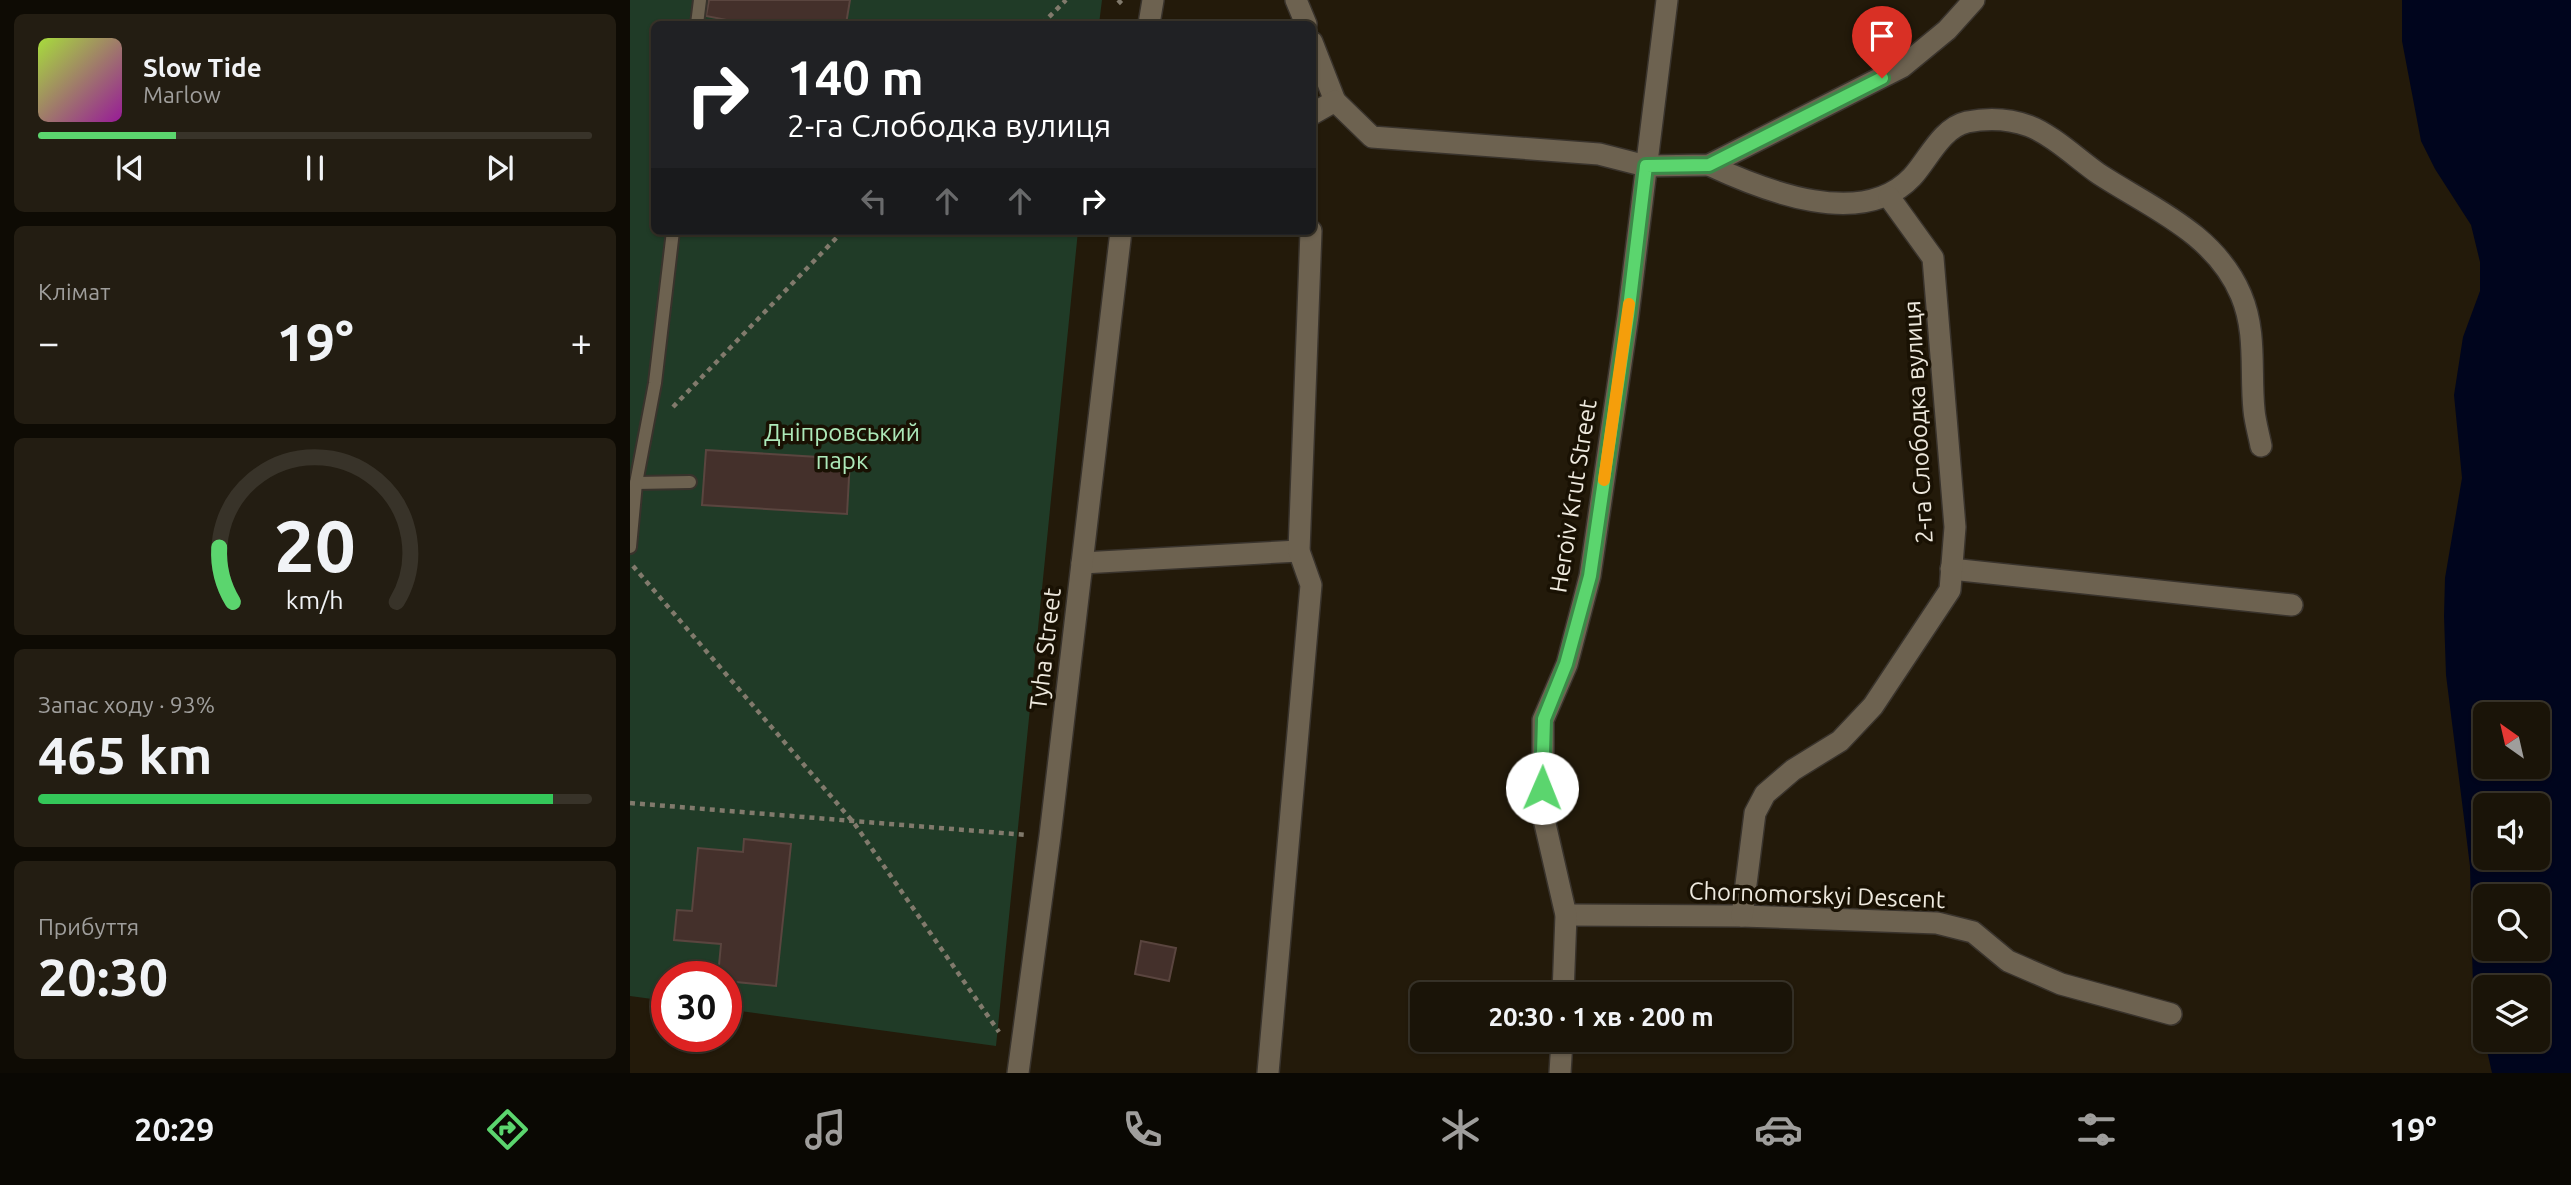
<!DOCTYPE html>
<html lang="uk">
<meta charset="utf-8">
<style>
:root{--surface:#1a1408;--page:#231d12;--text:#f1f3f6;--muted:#9f9e9c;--line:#383329;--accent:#5bd56e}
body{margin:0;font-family:Ubuntu,sans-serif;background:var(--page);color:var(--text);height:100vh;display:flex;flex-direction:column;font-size:26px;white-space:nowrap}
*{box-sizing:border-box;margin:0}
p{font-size:23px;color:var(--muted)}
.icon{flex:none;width:38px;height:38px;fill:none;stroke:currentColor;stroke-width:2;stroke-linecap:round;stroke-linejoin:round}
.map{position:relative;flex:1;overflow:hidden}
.side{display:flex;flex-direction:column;gap:14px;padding:14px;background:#0e0b04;width:630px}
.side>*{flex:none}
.top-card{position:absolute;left:21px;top:21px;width:665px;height:214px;border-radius:10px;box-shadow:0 2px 5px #0004,0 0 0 2px var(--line);background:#202124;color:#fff;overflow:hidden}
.needle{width:46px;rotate:326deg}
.buttons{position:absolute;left:1843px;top:702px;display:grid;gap:14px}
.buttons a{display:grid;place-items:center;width:77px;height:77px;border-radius:10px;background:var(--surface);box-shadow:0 2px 5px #0004,0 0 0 2px var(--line);font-size:35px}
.speed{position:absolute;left:21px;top:961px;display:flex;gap:14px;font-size:35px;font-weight:700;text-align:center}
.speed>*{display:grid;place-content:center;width:91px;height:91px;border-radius:50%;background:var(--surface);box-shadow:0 2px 5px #0004,0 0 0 2px var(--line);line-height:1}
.speed .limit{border:10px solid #d22;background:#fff;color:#111}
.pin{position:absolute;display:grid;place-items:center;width:60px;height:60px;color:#fff;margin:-72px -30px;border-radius:50% 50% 50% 0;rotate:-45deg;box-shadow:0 0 7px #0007}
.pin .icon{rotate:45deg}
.me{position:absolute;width:77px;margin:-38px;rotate:1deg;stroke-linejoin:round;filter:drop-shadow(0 0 5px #0008)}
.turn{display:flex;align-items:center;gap:24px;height:147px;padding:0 21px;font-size:32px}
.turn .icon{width:91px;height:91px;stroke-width:2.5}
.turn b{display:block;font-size:49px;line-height:60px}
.lanes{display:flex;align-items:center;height:66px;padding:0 21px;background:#0003;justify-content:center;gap:35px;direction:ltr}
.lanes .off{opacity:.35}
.big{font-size:52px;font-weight:600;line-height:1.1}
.side .widget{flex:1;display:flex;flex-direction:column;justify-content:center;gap:10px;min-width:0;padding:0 24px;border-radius:10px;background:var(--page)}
.side .dial{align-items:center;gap:0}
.dial svg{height:182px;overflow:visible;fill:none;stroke:var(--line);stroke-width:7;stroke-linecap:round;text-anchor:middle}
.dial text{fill:var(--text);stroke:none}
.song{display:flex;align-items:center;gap:21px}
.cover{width:84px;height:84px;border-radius:10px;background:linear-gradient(135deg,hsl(80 70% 55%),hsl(300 70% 35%))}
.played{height:7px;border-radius:4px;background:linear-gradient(90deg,var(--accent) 25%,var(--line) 25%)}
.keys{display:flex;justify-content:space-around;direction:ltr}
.heat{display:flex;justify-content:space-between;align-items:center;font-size:38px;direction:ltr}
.charge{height:10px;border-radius:5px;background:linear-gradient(90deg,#34c759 93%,var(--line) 0)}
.trip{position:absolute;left:780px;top:982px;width:382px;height:70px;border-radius:10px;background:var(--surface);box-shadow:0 2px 5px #0004,0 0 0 2px var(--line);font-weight:600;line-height:70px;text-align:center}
.tabs{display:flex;height:112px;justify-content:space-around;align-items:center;background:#0a0803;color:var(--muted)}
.tabs .icon{width:49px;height:49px}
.tabs .selected{color:var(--accent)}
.tabs b{font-size:32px;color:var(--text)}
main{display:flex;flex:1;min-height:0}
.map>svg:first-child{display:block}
.green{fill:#203b27}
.water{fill:#00051d;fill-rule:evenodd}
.building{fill:#44302b;stroke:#5a453f;stroke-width:2}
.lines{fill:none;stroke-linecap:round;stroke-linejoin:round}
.lane-casing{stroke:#39332c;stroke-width:16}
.street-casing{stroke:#39332c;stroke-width:24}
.path{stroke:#817a6c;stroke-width:4.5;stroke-dasharray:5 5;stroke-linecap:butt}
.lane{stroke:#6d6250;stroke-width:12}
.street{stroke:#6d6250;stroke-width:21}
.route-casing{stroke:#3b8a48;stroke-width:18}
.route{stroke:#5bd56e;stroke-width:12}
.slow{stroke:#f59e0b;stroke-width:12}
.labels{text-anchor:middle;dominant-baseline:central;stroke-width:7;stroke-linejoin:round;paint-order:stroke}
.street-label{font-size:24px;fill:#eee9de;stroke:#191103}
.park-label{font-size:24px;fill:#ade9b9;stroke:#191103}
</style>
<main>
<section class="side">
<div class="widget">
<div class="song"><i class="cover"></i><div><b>Slow Tide</b><p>Marlow</p></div></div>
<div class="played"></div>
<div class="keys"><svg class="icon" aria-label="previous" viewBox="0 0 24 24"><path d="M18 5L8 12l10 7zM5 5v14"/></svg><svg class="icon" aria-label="pause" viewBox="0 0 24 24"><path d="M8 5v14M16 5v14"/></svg><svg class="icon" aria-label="next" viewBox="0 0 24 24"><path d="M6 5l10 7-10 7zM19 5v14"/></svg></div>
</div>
<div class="widget"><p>Клімат</p>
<div class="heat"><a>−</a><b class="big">19°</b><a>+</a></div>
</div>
<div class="widget dial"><svg viewBox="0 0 100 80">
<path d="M14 69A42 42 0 1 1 86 69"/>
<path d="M14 69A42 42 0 0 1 8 45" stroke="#5bd56e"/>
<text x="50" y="56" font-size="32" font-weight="700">20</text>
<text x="50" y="72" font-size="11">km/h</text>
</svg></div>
<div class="widget"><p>Запас ходу · 93%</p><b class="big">465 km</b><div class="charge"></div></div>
<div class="widget"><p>Прибуття</p><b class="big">20:30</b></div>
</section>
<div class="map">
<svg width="1941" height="1073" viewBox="0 0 1941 1073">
<rect width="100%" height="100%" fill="#231a0a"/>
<path class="green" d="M0,0H472L469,24H24V231H448L366,1046L96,1009V976H37V1001L0,996Z"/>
<path class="water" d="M1772,0H1941V1073H1862L1843,988L1840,866L1816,675L1814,616L1815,578L1832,478L1824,395L1833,337L1850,291V262L1841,225L1805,169L1791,141L1772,41ZM1855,714H1908V766H1855ZM1855,805H1908V858H1855ZM1856,896H1908V948H1855ZM1855,987H1908V1040H1855Z"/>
<g class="building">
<path d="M79,0H220L216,24H101L102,21L76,16Z"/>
<path d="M76,450L220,459L217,514L72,505Z"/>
<path d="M114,839L161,844L146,986L96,981V976H88L91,944L44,940L47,910L62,911L68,848L113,852Z"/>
<path d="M511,941L546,948L539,981L505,974Z"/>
</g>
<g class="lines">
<g class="lane-casing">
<g id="lane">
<path d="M67,24L70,0"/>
<path d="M6,483L60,482"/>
<path d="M0,547L6,483L25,383L43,231"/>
</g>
</g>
<g class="street-casing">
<g id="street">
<path d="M666,0L676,24"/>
<path d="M519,24L523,0"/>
<path d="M682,42L705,101"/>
<path d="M682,114L705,101L742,137L969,154L1016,166L1079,165L1272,67L1317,30L1344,0"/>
<path d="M1079,165C1135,191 1232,230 1282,177C1298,160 1311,128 1337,122C1357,118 1380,119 1399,126C1421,134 1449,160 1469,174C1521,208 1585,233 1611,295C1627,333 1620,371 1624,410C1625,422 1629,435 1631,446"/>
<path d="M452,563L669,551"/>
<path d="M1321,569L1662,605"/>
<path d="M936,915L1112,916L1307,923L1343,932L1378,961L1431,984L1541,1014"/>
<path d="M1112,916L1125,813L1135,794L1163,770L1210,741L1243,706L1320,590L1325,527L1303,258L1259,197"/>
<path d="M933,994L936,915L913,815V720L937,664L960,576L998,316L1037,0"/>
<path d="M388,1073L420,836L491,231"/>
<path d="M638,1073L681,585L669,551L681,231"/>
<path d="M930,1073L932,1040"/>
</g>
</g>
<g class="path">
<path d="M488,0L495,7"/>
<path d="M412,24L436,0"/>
<path d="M43,407L213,231"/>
<path d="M3,566L224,823L369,1032"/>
<path d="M0,803L397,835"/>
</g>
<use href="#lane" class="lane"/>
<use href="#street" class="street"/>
</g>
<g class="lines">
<g class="route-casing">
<path id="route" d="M912,788L914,719L936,664L960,576L998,316L1016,166L1079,165L1252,78"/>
</g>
<use href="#route" class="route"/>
<path class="slow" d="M974,480L999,304"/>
</g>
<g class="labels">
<g class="street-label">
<text transform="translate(1288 422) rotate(-93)">2-га Слободка вулиця</text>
<text transform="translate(943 496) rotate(-81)">Heroiv Krut Street</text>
<text transform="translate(415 649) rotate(-83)">Tyha Street</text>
<text transform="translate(1187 895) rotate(2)">Chornomorskyi Descent</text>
</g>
<g class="park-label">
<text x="212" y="432">Дніпровський<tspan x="212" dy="28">парк</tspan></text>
</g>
</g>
</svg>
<div class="buttons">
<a><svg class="needle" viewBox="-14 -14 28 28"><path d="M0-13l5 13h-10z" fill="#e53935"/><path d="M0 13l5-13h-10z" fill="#9f9e9c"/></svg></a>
<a><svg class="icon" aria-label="sound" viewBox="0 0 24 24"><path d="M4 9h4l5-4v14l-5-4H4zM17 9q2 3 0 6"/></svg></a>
<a><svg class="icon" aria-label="search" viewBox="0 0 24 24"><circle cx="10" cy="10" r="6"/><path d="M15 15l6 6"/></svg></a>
<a><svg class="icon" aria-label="layers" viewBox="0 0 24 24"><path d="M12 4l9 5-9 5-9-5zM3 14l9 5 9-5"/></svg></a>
</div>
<div class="speed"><div class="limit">30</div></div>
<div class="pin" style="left:1252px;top:78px;background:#d93025"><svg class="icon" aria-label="arrive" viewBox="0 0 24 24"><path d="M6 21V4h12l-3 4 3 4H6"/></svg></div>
<svg class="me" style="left:912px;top:788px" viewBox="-20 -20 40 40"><circle r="19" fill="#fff"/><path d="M0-13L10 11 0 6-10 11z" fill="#5bd56e"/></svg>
<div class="trip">20:30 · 1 хв · 200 m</div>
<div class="top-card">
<div class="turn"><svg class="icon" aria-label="right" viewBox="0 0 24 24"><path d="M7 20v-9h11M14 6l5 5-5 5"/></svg><div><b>140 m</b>2-га Слободка вулиця</div></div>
<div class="lanes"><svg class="icon off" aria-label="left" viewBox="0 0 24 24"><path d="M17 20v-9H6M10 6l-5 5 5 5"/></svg><svg class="icon off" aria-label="ahead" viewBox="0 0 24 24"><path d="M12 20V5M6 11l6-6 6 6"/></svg><svg class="icon off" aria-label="ahead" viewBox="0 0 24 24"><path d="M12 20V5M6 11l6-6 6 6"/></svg><svg class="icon" aria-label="right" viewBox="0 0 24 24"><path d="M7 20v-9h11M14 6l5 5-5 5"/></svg></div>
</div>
</div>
</main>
<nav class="tabs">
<b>20:29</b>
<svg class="icon selected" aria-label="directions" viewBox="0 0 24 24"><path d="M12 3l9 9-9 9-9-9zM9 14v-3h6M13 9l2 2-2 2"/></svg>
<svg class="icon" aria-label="music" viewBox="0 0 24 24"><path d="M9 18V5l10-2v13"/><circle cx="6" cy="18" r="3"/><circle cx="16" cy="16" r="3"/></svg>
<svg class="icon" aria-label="phone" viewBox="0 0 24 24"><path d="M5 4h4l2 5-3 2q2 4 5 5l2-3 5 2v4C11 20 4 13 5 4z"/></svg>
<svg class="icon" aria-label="climate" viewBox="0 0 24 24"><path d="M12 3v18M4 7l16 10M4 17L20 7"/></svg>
<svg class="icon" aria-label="car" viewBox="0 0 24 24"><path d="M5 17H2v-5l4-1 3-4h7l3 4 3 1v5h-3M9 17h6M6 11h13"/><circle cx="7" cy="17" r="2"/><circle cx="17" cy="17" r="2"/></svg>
<svg class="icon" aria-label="filters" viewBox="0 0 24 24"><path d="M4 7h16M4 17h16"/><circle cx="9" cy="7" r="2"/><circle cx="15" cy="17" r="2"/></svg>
<b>19°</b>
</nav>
